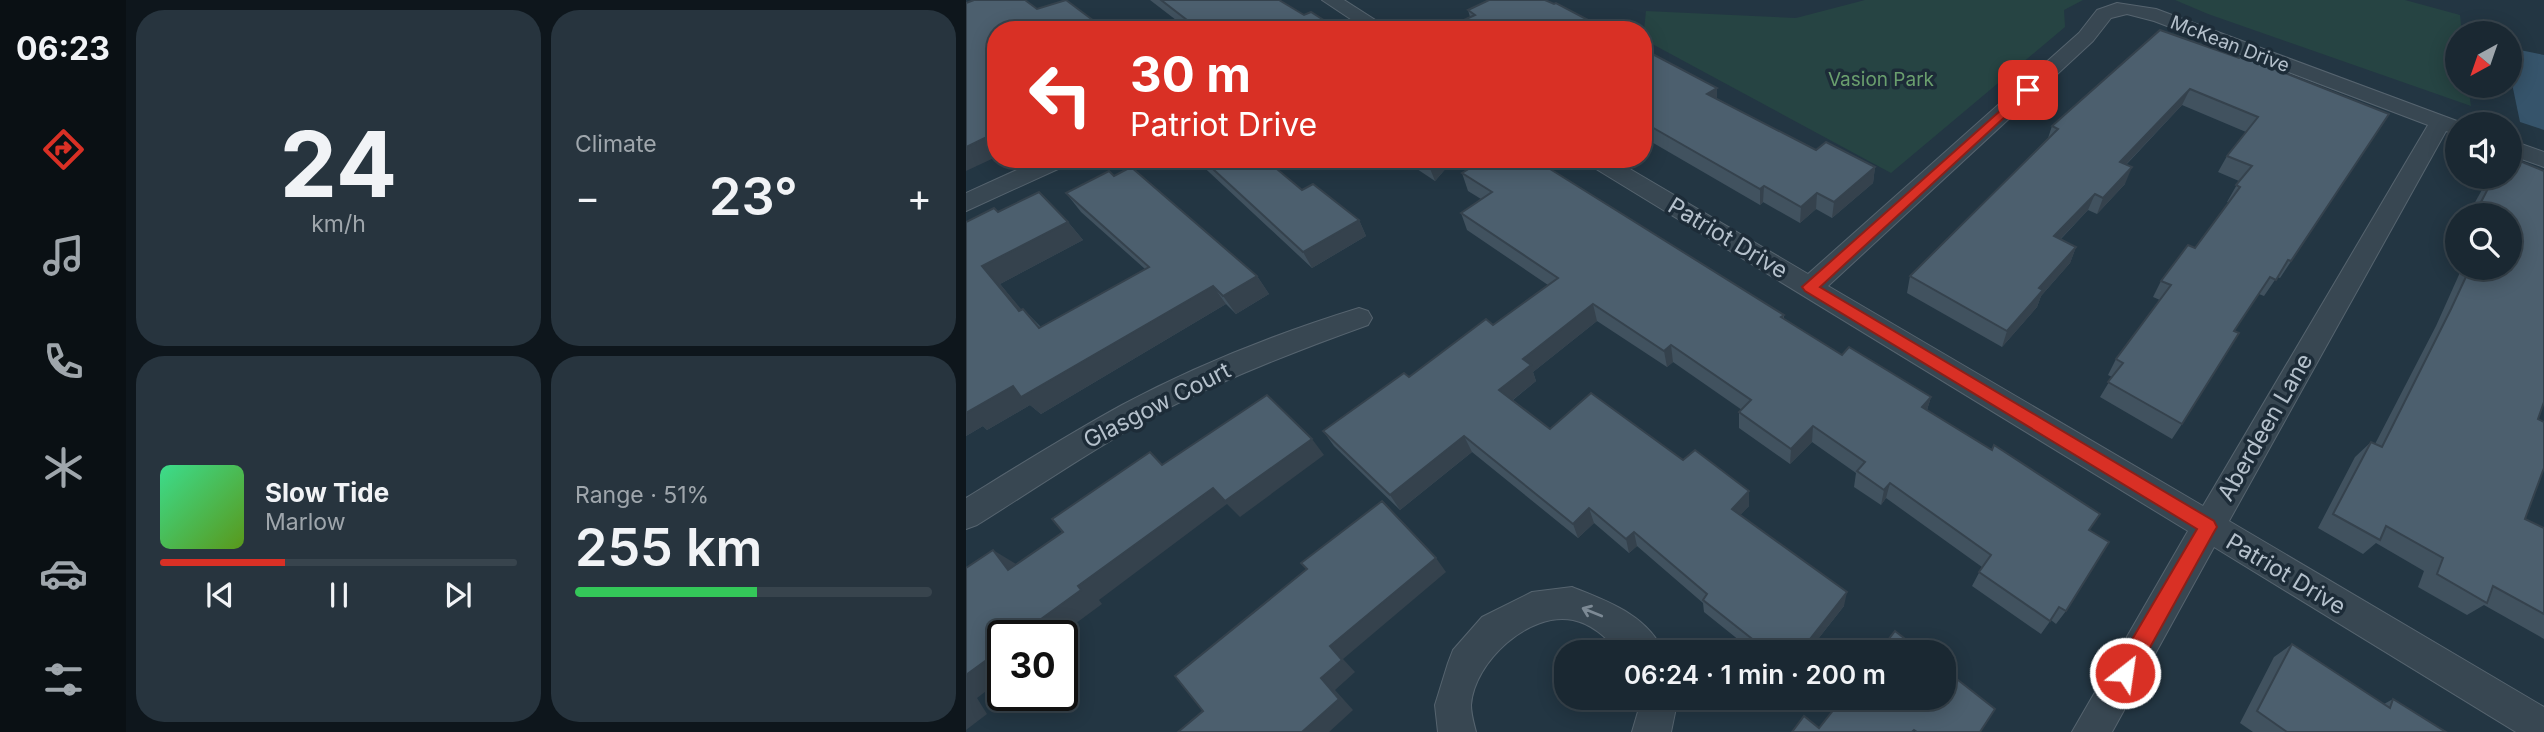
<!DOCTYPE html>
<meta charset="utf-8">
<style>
:root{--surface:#1a2832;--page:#27343e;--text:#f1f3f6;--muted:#9fa6ac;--line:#38444d;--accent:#d93025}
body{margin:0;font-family:Inter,sans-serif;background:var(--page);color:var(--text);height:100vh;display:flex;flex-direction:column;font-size:26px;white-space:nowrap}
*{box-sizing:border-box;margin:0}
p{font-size:23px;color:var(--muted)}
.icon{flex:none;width:38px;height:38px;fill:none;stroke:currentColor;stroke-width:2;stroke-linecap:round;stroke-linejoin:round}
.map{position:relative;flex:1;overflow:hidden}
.details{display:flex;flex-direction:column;gap:10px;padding:10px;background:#0e161c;width:840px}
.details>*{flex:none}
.banner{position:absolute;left:21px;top:21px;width:665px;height:147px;border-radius:28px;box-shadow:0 4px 18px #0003,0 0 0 2px var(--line);background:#d93025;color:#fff;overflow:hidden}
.needle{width:46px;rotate:220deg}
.controls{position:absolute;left:1479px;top:21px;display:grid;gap:14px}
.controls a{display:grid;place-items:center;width:77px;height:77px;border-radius:50%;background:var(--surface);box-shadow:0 4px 18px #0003,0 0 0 2px var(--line);font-size:35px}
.speed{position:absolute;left:21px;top:620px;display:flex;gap:14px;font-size:35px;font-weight:700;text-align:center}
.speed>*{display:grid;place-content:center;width:91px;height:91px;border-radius:50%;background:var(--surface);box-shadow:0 4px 18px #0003,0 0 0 2px var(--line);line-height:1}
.speed .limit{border:4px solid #111;border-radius:10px;background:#fff;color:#111}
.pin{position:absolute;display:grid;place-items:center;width:60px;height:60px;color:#fff;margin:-30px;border-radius:14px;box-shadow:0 4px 10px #0006}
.me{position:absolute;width:77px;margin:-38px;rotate:30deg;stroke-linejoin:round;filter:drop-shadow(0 0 5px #0008)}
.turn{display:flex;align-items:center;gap:24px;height:147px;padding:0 28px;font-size:32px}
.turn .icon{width:91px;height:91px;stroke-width:2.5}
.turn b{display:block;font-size:49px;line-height:60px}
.big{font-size:52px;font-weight:600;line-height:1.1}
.details .widget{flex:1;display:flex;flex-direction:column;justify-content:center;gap:10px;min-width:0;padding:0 24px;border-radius:28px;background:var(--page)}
.details .dial{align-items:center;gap:0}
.dial b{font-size:91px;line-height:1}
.song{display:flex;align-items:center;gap:21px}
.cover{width:84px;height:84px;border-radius:10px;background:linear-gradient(135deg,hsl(150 70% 55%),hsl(90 70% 35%))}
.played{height:7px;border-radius:4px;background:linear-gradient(90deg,var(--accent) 35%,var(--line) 35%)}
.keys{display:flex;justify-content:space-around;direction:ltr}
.heat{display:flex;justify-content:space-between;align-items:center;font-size:38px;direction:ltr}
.charge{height:10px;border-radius:5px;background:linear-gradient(90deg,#34c759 51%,var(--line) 0)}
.details .tiles{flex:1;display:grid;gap:10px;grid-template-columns:repeat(2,1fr)}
.trip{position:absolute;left:588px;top:640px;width:402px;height:70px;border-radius:28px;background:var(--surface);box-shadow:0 4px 18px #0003,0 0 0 2px var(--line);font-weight:600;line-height:70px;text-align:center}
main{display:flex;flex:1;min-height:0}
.tabs{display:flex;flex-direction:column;width:126px;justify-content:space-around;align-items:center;background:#0a1014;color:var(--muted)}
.tabs .icon{width:49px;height:49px}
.tabs .on{color:var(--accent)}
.tabs b{font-size:32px;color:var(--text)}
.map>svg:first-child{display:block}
.green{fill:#264443}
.water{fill:#36546b}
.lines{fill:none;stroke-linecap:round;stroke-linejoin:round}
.minor-casing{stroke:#56646f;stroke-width:2}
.minor{fill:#384752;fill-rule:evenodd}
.wall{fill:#41525f}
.shaded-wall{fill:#35424d}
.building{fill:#4c5f6e;stroke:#35424d;stroke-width:2}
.oneway{stroke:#7d8a95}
.route{fill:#d93025;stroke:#8d1f18;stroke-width:2}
.labels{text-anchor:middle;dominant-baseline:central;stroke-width:7;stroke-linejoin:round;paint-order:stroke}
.far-street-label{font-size:19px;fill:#b5c1cc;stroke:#1d2c38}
.far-park-label{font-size:19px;fill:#6a9f6e;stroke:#1d2c38}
.street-label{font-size:23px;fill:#b5c1cc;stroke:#1d2c38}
</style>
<main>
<nav class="tabs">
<b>06:23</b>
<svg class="icon on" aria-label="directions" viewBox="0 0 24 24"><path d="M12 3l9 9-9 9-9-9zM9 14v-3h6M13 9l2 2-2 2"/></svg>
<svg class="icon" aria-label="music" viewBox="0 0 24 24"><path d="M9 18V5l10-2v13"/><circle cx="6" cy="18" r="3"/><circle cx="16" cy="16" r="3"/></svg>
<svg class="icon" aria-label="phone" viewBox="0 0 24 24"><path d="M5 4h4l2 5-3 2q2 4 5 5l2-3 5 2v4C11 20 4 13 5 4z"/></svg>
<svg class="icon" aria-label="climate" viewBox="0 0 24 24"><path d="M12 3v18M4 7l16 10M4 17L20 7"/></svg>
<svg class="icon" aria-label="car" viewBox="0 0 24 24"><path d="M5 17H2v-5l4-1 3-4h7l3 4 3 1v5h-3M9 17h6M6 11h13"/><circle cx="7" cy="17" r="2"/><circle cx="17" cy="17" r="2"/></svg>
<svg class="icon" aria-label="filters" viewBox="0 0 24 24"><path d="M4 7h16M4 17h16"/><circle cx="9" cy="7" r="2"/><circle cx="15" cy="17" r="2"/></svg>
</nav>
<section class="details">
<div class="tiles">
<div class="widget dial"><b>24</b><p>km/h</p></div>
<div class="widget"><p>Climate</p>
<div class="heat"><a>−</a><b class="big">23°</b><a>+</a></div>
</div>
<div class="widget">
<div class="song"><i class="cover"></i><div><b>Slow Tide</b><p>Marlow</p></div></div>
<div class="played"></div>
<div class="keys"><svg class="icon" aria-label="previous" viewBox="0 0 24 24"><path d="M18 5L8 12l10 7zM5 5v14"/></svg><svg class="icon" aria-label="pause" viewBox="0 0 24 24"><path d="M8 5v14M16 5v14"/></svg><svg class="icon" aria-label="next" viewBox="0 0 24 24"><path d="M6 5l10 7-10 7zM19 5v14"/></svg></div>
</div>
<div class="widget"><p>Range · 51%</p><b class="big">255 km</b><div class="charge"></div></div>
</div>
</section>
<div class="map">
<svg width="1578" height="732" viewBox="0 0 1578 732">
<rect width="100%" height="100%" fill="#233643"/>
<g class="green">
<path d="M899,0H1117L1098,10L1099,27L925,173L677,39L680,11L830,18Z"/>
<path d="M1209,0H1439L1494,15L1496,33H1491V86H1502L1505,106L1242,14Z"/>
</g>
<path class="water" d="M1544,48L1578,55V130L1554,122L1544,74Z"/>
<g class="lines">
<g class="minor-casing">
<g id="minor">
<path d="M356,0H378L425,30H401Z"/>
<path d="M1151,3L1190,9L1499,124H1491V135L1480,131L1263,521L1578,707V732H1550L1248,547L1146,732H1106L1222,531L622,164L619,159H647L842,274L1113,33L1131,10ZM1161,14L1188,21L1462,125L1237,506L862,286L1127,41L1145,18Z"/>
<path d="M1544,140L1578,152V167L1544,155Z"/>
<path d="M75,159H106L103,164L0,211V193Z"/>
<path d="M393,308L402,311L406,318L402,325C335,349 268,375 204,407C137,442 75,485 11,525L0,529V498C52,466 103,434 156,405C231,365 312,333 393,308Z"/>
<path d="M606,587C641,601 682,615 698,653H655C641,639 627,624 607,620C563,611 508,662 505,705C505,714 508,724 510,732H472L469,705L482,663L487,650L516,617L566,592Z"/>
<path d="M676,698H712L705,732H666Z"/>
</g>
</g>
<use href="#minor" class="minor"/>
</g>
<g class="wall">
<path d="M184,0H313L338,15L373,30H223Z"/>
<path d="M502,10L641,30H500L498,20L504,17Z"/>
<path d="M1194,30L1423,114L1314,278L1311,277L1298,296L1293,294L1268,331L1216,424L1206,439L1134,397L1146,377L1142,375L1150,359L1194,300L1187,297L1195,281L1229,248L1263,202H1261L1273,181L1252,172L1261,156L1280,132L1216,105L1160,165L1159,184L1131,214L1122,210L1095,239L1110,247L1104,263L1075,296L1071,307L1036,347L941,293L944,276L1082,138L1086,126Z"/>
<path d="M677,49L751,88V99L850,150L909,167L907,183L866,218L850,209L834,223L797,202L794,205L677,137Z"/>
<path d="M229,159H299L336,190L393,220L400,236L346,268Z"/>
<path d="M436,159H488L469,181Z"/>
<path d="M496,173L818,315V319L876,355L965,397L961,410L1123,530L1100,611L1090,624L1085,620L1075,634L1006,586L1016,567L920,498L915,505L888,487L890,473L846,442L824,464L773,428V412L776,410L707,362L701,367L631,321L567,372L570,381L547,400L584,429L717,460L783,491V506L774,515L878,606L841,653H789L738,612L737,603L671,546L663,553L628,523L612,538L506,452L434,510L368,446L357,431L527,325L582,285L501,230L495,213L515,199L502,191Z"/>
<path d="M148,176L291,276L303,294L270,314L260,304L75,414L64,405L21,430L17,426L0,436V222L32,212L102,222L117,240L34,284L55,310L57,309L75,327L179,269L115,212L100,193Z"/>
<path d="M1523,177H1544L1572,419L1559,519L1578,528V639L1518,605L1501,615L1452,587L1458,571L1410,543L1397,554L1352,528L1389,457L1405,442L1409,444L1470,326L1496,268H1544V215H1502Z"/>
<path d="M1326,644L1418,704L1427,699L1480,732H1287L1274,723L1308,657Z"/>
</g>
<g class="shaded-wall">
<path d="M751,88V104L741,94Z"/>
<path d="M1224,89L1216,105L1147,178L1154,162Z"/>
<path d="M30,128V157L0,171V147L22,132Z"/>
<path d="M468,159H488L469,181L463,166Z"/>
<path d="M909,167L907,183L866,218L868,202Z"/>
<path d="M1166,167L1159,184L1131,214L1137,198Z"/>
<path d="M798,186L797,202L794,205V189Z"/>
<path d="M851,193L850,209L834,223L835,207Z"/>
<path d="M1129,194L1122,210L1082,252L1088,236Z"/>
<path d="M393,220L400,236L346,268L337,252Z"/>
<path d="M102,222L117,240L34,284L72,329L53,311L16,266Z"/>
<path d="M1110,247L1104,263L1075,296L1071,307L1036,347L1041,331L1073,288Z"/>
<path d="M291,276L303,294L270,314L257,296Z"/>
<path d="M247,286L260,304L75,414L64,405L21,430L17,426L0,436V411L47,386Z"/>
<path d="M627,304L631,321L567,372L570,381L539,406L533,390L557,359Z"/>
<path d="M705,345L707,362L701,367L698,351Z"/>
<path d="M965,397L960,413L956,407Z"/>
<path d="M847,426L846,442L824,464L825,449Z"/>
<path d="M498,436L506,452L434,510L424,495Z"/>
<path d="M346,439L358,455L274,517L261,504L133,600L136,604L94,635H53L112,586L247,488Z"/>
<path d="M924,483L920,498L915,505L918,490Z"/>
<path d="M783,491V506L766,524V509Z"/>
<path d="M623,508L628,523L612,538L607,524Z"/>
<path d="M668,532L671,546L663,553L660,539Z"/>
<path d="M27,550L50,564L65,585L42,570Z"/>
<path d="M470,558L480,572L377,659L389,672L369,690L387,710L363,732H336L355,678L364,646Z"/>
<path d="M881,592L878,606L841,653H833Z"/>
<path d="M37,648V678L11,698L21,714L0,730V675Z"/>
</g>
<g class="building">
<path d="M8,0H59L71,9L100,0L140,30H30V128L22,132L25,135L0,147V3Z"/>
<path d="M195,0H313L338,15L345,12L373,30H234Z"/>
<path d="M523,0H579L588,4L590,3L641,30H514L498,20L509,15L502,10Z"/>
<path d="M1194,30L1273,58L1276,56L1423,114L1325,261L1322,260L1310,280L1304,277L1268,331L1273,333L1216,424L1142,382L1157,363L1150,359L1205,285L1195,281L1222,245L1229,248L1274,187L1270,185L1286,166L1261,156L1292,117L1224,89L1154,162L1166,167L1137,198L1129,194L1088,236L1110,247L1073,288L1077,290L1041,331L944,276L1092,129L1086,126Z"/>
<path d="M677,49L751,88L741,94L850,150L860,142L909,167L868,202L851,193L835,207L798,186L794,189L677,122Z"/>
<path d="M1544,157L1578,171V402L1572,419L1578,422V468L1559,519L1578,528V614L1527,586L1521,603L1471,574L1477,558L1420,526L1414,540L1367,514L1405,442L1416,447L1485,309L1504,268H1544V215H1528L1530,211L1514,204L1528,177H1544Z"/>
<path d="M236,159H299L336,190L347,184L393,220L337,252Z"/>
<path d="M454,159H468L463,166Z"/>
<path d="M519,159H568L818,315L815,317L876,355L883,347L965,397L956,407L1026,450L1028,445L1134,514L1123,530L1143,542L1100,611L1093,607L1084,621L1013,572L1025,555L924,483L918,490L891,471L899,462L847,426L825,449L773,412L785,400L705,345L698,351L627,304L557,359L565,365L533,390L584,429L625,393L717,460L729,450L783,491L766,509L881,592L833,653H804L737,600L741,594L668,532L660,539L623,508L607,524L498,436L424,495L357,431L438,373L443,377L520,319L527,325L592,278L495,213L526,192L496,173Z"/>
<path d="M165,167L291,276L257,296L247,286L55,397L47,386L0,413V222L28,208L32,212L73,192L102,222L16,266L53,311L57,309L73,328L183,267L100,193L143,171L148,176Z"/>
<path d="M301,395L346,439L259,501L247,488L112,586L115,590L53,635H37V648L0,675V568L27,550L42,570L97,532L86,519L184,452L196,465Z"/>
<path d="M416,501L470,558L364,646L376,660L355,678L373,699L336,732H212L237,711L209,676L341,569L335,563Z"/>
<path d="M929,631L957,653H912Z"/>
<path d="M1326,644L1424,708L1427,699L1480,732H1321L1291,711Z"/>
<path d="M978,669L1029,709L1014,732H951L948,730L946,732H826L838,716L853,728L877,698H978Z"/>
</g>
<defs><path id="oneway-shaft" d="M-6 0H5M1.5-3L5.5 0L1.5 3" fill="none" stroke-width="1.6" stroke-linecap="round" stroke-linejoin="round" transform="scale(1.75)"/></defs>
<use class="oneway" href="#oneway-shaft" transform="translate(626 612) rotate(-158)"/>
<path class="route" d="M1062,86L1068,90L1066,92L854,287L1248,521L1251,527L1248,532L1166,680L1159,683L1151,680L1148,673L1151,665L1231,529L839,291L836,287Z"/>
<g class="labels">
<g class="far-street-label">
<text transform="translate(1264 44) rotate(21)">McKean Drive</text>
</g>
<g class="far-park-label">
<text x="915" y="79">Vasion Park</text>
</g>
<g class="street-label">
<text transform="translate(762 238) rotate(31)">Patriot Drive</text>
<text transform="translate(191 405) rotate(-27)">Glasgow Court</text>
<text transform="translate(1299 427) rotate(-60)">Aberdeen Lane</text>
<text transform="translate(1320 574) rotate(31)">Patriot Drive</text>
</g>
</g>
</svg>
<div class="controls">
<a><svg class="needle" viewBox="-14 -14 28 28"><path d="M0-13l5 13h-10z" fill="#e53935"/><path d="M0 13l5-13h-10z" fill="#9fa6ac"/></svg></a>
<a><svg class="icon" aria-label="sound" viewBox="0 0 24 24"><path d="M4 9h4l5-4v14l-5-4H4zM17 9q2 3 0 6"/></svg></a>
<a><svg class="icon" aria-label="search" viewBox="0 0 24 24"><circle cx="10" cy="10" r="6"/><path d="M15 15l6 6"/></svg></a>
</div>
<div class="speed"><div class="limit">30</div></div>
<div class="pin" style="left:1062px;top:90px;background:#d93025"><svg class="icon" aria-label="arrive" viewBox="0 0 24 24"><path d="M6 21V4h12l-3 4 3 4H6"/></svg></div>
<svg class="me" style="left:1159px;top:673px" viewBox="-20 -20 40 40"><circle r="17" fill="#d93025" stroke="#fff" stroke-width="3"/><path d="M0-11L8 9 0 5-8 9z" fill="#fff"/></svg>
<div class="trip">06:24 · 1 min · 200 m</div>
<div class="banner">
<div class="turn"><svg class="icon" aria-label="left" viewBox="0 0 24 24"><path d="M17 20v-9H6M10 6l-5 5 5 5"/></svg><div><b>30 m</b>Patriot Drive</div></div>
</div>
</div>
</main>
